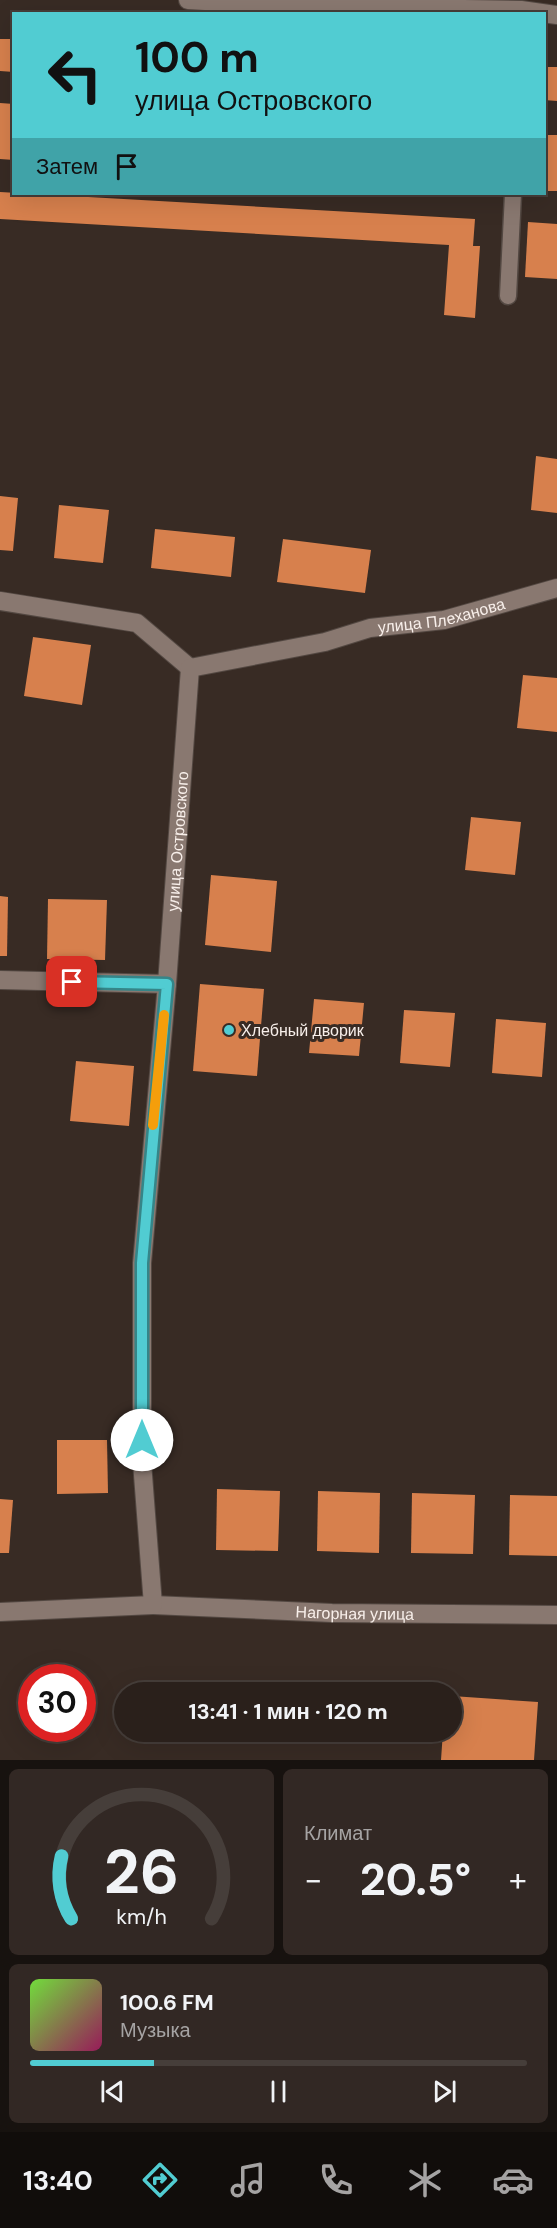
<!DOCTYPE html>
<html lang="ru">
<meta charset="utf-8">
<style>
:root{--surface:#2a201b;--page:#322824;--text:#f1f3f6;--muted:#a5a3a3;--line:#463e3a;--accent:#51ccd2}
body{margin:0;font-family:"DM Sans",sans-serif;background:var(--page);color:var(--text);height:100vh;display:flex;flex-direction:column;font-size:22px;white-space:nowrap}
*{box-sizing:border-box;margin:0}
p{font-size:20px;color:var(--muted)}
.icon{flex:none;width:33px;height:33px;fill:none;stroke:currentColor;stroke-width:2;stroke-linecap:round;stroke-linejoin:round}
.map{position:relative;height:1760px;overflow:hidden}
.details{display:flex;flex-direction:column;gap:9px;padding:9px;background:#17120f;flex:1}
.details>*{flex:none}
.banner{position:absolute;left:12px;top:12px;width:534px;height:183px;border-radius:0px;box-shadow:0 6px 24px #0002,0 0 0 2px var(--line);background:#51ccd2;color:#111;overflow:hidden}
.speed{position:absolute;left:18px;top:1664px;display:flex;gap:12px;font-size:30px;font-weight:700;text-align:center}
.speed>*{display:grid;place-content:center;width:78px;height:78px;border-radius:50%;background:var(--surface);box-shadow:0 6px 24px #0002,0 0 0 2px var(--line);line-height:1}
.speed .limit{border:9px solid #d22;background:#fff;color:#111}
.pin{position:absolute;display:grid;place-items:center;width:51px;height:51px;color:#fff;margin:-26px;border-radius:12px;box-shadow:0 3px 9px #0006}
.me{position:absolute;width:66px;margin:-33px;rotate:0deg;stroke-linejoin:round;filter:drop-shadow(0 0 4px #0008)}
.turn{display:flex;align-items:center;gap:21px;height:126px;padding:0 24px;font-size:27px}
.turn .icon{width:78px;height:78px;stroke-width:2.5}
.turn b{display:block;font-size:42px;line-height:51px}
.then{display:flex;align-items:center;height:57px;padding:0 24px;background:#0003;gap:12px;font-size:22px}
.big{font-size:45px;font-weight:700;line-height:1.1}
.details .card{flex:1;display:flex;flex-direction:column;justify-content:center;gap:9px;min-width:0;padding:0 21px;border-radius:9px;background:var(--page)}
.details .dial{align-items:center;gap:0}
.dial svg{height:156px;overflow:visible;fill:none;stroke:var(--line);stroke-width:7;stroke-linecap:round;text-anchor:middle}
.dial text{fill:var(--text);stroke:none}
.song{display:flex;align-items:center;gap:18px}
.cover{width:72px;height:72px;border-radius:9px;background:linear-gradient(135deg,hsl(100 70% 55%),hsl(330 70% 35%))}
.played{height:6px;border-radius:3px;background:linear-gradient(90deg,var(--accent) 25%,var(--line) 25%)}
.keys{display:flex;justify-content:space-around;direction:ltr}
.heat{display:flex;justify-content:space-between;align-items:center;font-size:33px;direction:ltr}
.details .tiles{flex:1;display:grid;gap:9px;grid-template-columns:1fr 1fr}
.card:last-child{grid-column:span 2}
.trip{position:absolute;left:114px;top:1682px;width:348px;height:60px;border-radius:30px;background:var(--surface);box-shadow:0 6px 24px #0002,0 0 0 2px var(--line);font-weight:700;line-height:60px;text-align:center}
.tab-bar{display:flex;height:96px;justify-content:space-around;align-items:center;background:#110d0b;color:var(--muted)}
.tab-bar .icon{width:42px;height:42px}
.tab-bar .active{color:var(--accent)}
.tab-bar b{font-size:27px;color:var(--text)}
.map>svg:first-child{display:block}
.building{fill:#d7804d}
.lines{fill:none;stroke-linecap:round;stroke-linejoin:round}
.lane-casing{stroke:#534842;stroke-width:19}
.street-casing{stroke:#534842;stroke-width:20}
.lane{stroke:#897870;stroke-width:16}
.street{stroke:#897870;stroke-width:18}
.route-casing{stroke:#358588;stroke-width:15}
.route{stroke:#51ccd2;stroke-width:10}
.slow{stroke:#f59e0b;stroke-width:10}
.poi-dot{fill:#51ccd2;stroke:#382b24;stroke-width:2}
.labels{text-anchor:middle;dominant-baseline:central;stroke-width:6;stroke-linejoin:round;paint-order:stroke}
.street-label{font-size:16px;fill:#f8efea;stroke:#382b24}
.poi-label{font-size:16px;fill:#f8efea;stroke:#382b24;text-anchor:start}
</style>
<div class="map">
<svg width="557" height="1760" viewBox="0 0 557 1760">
<rect width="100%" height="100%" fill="#382b24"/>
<g class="building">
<path d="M0,39H14V72L0,71Z"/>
<path d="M544,67H557V101L544,100Z"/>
<path d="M0,103L14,104V160L0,159Z"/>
<rect x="544" y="135" width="13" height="56"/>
<path d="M0,192L475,219L473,246H480L475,318L444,315L449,245L0,219Z"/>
<path d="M528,222L557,224V279L525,277Z"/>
<path d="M536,456L557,459V513L531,510Z"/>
<path d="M0,496L18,498L13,551L0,550Z"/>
<path d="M59,505L109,510L103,563L54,558Z"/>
<path d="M155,529L235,537L231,577L151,568Z"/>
<path d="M283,539L371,550L365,593L277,582Z"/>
<path d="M33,637L91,645L82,705L24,696Z"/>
<path d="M523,675L557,678V732L517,728Z"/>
<path d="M471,817L521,822L515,875L465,870Z"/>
<path d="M211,875L277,881L271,952L205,945Z"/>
<path d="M0,896L8,897L7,956H0Z"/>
<path d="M48,899L107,900L105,960L47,959Z"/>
<path d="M200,984L264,989L257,1076L193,1071Z"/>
<path d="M314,999L364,1003L359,1056L309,1053Z"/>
<path d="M404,1010L455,1013L450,1067L400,1063Z"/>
<path d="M496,1019L546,1023L542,1077L492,1073Z"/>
<path d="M76,1061L134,1066L129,1126L70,1121Z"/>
<path d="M57,1440H107L108,1493L57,1494Z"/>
<path d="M217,1489L280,1491L278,1551L216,1550Z"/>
<path d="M318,1491L380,1493L379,1553L317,1551Z"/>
<path d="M412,1493L475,1495L473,1554L411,1553Z"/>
<path d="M510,1495L557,1496V1556L509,1555Z"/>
<path d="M0,1499L13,1500L9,1553H0Z"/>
<path d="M452,1696L538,1702L534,1760H441L443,1731H452Z"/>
</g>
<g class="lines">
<g class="lane-casing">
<path id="lane" d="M508,296L513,194"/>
</g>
<g class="street-casing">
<g id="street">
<path d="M188,0L291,6L521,10L557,15"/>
<path d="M0,601L137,623L190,668"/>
<path id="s1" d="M0,980L167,984L190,668L325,642L370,628L444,620L557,588"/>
<path id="s2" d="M153,1605L332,1613L557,1615"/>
<path d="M0,1612L153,1605L142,1462V1263L167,984"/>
</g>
</g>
<use href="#lane" class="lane"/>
<use href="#street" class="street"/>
</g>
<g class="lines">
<g class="route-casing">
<path id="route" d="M72,982L167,984L142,1263V1440"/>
</g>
<use href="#route" class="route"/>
<path class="slow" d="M153,1125L164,1015"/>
</g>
<circle class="poi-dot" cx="229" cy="1030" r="6"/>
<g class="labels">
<g class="street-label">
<text stroke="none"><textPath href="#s1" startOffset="741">улица Плеханова</textPath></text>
<text stroke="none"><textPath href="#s1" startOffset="310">улица Островского</textPath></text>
<text stroke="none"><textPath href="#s2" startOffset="202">Нагорная улица</textPath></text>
</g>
<g class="poi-label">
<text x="241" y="1030">Хлебный дворик</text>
</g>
</g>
</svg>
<div class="speed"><div class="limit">30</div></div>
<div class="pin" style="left:72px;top:982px;background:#d93025"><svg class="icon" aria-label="arrive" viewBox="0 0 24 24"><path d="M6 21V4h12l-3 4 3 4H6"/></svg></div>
<svg class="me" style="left:142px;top:1440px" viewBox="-20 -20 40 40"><circle r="19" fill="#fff"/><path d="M0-13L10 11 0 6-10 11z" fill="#51ccd2"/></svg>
<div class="trip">13:41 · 1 мин · 120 m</div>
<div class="banner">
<div class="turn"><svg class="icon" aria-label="left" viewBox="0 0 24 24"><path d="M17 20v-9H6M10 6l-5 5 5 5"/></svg><div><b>100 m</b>улица Островского</div></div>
<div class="then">Затем<svg class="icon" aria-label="arrive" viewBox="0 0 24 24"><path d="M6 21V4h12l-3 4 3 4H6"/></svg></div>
</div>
</div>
<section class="details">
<div class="tiles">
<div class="card dial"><svg viewBox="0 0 100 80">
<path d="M14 69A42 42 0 1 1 86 69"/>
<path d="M14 69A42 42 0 0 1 9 37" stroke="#51ccd2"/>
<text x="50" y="56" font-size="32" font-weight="700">26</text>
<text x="50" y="72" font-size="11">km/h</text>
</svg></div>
<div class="card"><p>Климат</p>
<div class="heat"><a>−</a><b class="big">20.5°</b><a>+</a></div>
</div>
<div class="card">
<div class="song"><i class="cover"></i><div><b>100.6 FM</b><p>Музыка</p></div></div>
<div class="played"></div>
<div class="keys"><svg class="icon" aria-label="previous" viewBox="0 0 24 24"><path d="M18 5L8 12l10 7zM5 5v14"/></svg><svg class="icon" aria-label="pause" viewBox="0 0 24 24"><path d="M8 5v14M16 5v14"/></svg><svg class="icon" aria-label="next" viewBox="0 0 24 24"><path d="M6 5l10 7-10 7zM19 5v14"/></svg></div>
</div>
</div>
</section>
<nav class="tab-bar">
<b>13:40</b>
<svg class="icon active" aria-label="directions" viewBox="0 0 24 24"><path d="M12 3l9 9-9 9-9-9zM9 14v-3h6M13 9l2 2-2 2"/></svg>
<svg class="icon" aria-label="music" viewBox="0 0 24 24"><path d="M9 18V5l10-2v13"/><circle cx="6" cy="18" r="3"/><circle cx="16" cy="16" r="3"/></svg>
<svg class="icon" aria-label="phone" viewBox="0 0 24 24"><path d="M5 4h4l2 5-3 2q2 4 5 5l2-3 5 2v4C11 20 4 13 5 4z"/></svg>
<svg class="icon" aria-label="climate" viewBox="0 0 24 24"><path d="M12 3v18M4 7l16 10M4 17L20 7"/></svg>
<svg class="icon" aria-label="car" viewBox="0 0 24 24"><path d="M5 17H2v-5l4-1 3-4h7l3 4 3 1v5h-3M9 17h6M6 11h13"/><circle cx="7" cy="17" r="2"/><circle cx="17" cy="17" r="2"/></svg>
</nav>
